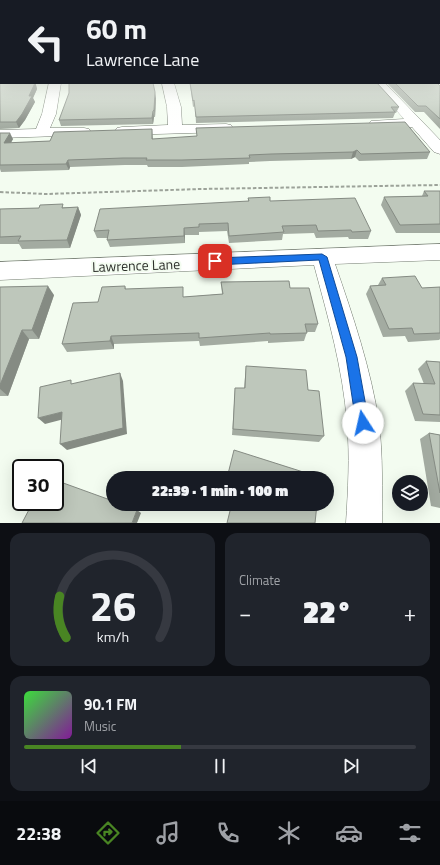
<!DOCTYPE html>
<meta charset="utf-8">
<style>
:root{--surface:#171b24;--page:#20242c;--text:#f1f3f6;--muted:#9ea1a6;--line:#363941;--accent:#498523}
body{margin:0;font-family:"Titillium Web",sans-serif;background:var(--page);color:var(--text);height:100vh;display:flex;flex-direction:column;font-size:15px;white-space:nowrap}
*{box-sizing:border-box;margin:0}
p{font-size:13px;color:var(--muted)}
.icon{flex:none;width:22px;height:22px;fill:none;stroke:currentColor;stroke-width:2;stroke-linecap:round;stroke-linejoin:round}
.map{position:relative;height:523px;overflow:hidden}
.side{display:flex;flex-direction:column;gap:10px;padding:10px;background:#0d0f14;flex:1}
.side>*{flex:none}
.hud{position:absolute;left:0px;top:0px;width:440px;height:84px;box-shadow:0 4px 16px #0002;background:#171b24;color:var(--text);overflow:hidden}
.buttons{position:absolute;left:392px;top:475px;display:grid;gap:8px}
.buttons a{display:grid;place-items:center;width:36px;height:36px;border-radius:50%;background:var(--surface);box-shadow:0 4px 16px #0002;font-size:20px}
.speed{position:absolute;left:12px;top:459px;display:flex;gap:8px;font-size:20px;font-weight:700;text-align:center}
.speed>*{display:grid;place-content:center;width:52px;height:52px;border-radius:50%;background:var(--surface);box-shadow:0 4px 16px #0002;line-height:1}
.speed .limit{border:2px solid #111;border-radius:6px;background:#fff;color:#111}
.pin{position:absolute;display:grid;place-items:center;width:34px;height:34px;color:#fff;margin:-17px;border-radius:8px;box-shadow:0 2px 6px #0006}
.me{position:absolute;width:44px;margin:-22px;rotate:350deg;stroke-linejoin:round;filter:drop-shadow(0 0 3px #0008)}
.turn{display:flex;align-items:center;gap:14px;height:84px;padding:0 20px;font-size:18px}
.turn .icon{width:52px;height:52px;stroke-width:2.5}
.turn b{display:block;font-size:28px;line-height:34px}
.big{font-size:30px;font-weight:800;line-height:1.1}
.side .tile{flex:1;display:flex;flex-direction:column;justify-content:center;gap:6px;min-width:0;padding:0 14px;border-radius:12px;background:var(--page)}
.side .dial{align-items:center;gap:0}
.dial svg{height:104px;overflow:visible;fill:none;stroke:var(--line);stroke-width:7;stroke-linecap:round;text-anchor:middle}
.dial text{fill:var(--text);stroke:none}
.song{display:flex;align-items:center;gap:12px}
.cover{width:48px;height:48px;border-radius:6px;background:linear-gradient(135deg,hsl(120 70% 55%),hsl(290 70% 35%))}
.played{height:4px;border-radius:2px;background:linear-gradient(90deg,var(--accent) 40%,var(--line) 40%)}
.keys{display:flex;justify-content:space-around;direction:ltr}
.heat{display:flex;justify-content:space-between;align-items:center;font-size:22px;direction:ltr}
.side .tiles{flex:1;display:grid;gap:10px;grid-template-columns:1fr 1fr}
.tile:last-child{grid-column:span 2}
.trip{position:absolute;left:106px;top:471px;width:228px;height:40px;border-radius:20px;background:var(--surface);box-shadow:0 4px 16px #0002;font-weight:800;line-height:40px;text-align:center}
.tab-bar{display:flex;height:64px;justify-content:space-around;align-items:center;background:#090b0e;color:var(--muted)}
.tab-bar .icon{width:28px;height:28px}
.tab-bar .on{color:var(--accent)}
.tab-bar b{font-size:18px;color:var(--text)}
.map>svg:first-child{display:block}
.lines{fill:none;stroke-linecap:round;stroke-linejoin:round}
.minor-casing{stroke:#757d72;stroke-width:1}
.path{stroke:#9ca299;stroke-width:2;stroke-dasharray:3.5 2;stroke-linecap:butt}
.minor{fill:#fff;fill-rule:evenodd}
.wall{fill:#a3aba1}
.shaded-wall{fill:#858b83}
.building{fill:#bec7bb;stroke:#858b83}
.route{fill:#1a73e8;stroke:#114b97}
.labels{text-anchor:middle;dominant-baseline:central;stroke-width:4;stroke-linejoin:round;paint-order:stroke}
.street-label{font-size:14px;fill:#2c2f2a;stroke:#f3fcf0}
</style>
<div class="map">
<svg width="440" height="523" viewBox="0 0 440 523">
<rect width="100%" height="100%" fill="#f3fcf0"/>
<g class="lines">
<g class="minor-casing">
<g id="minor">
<rect x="439" y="65" width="1" height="7"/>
<path d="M49,83H61L56,114L50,128H84L89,129L91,132L89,135L0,138V130L36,129L42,114Z"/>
<path d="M162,83H174L181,107L182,125L226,124L231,125L233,128L231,131L226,132L122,135L117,134L115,131L117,128L122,127L168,125L167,107Z"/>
<path d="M372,83H385L440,140V154L434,152L412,127L376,128L371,127L369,124L371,121L404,119Z"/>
<path d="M440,244V260L335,264C353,316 371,369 379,423C383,456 382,490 382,523H346C348,490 350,456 347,423C343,369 328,317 314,265L0,280V262Z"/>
</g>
</g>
<path class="path" d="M0,192L46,194L201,189L440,185"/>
<use href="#minor" class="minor"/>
</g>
<g class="wall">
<path d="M0,54L1,83H36V85L37,89L33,98L35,102L25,120L19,128L0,129Z"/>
<path d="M189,83H377L399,107L396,113H395L393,118L196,123L195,106L193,107L190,84Z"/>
<path d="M387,83H437L440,86V129L424,112H415Z"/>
<path d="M156,98L155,117H154L153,124L61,126L59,120Z"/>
<path d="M152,129L153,139L430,152L427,159L359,161L355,157L351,159L270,161L249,162V164L182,167H148L147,165H125L70,167L69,170L1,172L0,169V133L13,139L11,143L50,141Z"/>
<path d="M424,191H440V233H396L381,205L384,197L422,196Z"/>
<path d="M248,198L270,201L371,231L368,239H349L348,237L316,238L314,233L283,234L282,240L229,243L227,231L199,232V235H185V243L110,247L107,240L108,238H97L94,231L248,201Z"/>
<path d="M78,207L81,215L70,248L22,249L19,244H0V209Z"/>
<path d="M382,278L422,288L440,287V339L439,340L408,342L405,336L383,337L366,294L370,286L378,285Z"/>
<path d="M221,282L290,288L318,324L315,332H307L304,341L268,343V341L200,346L199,341L114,344V349L67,352L62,344L98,302L125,286L126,289L184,297L222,294Z"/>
<path d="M0,287L54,295L39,339H29L8,396H0Z"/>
<path d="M426,361L440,362V422L415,421L405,391L413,383L424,384L418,369Z"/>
<path d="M246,366L308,390L324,436L319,442L232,435L235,388H244Z"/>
<path d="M429,433L440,435V508L431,506L420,439Z"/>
<path d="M221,504H317L230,510L221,507Z"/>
</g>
<g class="shaded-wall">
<path d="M32,83H36V85L37,89L33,98L35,102L25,120L19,128L16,122L29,96Z"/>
<path d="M155,92L156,98L155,117L154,110Z"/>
<path d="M153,111L154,117L153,124L152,118Z"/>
<path d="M10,133L13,139L7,149L4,143Z"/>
<path d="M357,150L355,157L351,159L353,152Z"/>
<path d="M68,160L70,167L69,170L66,164Z"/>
<path d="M78,207L81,215L70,248L67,240Z"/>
<path d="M184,228L185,235V243L184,236Z"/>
<path d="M48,286L54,295L39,339L32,330Z"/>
<path d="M22,330L29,339L8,396L0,389V385Z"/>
<path d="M111,336L114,344V349L110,341Z"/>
<path d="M120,373L123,381L127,434L67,450L60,444Z"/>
<path d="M62,412L68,418L45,424L38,418Z"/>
<path d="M137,510L141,513L137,523H132Z"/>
</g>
<g class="building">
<path d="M0,54H1V83H35L29,96H32L22,114L16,122H0Z"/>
<path d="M69,83H153L155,92L154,110L153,111L152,118L59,120L69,93Z"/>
<path d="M190,83H377L399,107H391L395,112L196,117L194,100L193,101Z"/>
<path d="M395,83H437L440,86V119L426,106H418Z"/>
<path d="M405,122L430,152L361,154L357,150L353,152L271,154L249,155L250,158L182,160H146L147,158H123L68,160L66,164L0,165V133H10L4,143L50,141L54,132L152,129V139L197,136L196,128Z"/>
<path d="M424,191H440V224L400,225L384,197L428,196Z"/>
<path d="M270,197V201L355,198L371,231L352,232L351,230L318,231L316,225L282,226L284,232L229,236L228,223L199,224V227L184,228V236L107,240L109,230L94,231L100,209L249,201L248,198Z"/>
<path d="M63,204L62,208L78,207L67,240L18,241L21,236L0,237V209L39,208L40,205Z"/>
<path d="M415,276L422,288L440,287V333L414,334L412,328L389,329L370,286L386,285L382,278Z"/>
<path d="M289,281L290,288H309L318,324H305L307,333L270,334V333L199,338V333L111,336L110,341L62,344L73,303L98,302L102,287L125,286V289L183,287V297L223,294L221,282Z"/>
<path d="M48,286L32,330H22L0,385V287Z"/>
<path d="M426,361L440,362V415L423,414L413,383L435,384Z"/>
<path d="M246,366L306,370L308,390L319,391L324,436L233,429L235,388H245Z"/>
<path d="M120,373L123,428L60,444L62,412L38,418L40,387L71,380V384Z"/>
<path d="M429,433L440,435V493Z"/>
<path d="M234,450L319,477V478H227Z"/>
<path d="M55,480L113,501V504H120L137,510L132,523H22L33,502H55Z"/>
<path d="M223,504H317L315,523H227L231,507Z"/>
</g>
<linearGradient id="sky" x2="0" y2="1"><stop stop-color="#82afbc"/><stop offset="0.42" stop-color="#fafef8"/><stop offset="1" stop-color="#fafef8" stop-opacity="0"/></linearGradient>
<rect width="440" height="128" fill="url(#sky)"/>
<path class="route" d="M322,254L327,257L357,357L369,423L367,427L363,429L358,427L356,423L346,357L319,260L215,265L210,261L215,258Z"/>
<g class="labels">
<g class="street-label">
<text transform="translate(136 265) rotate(-2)">Lawrence Lane</text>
</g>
</g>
</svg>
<div class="buttons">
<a><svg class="icon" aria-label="layers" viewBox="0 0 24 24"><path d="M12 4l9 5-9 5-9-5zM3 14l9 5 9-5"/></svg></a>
</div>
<div class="speed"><div class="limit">30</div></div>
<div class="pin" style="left:215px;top:261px;background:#d93025"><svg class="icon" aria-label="arrive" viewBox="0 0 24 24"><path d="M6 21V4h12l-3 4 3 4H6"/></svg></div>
<svg class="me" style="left:363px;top:423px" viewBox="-20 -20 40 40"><circle r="19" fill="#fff"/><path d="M0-13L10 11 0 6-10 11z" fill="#1a73e8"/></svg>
<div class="trip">22:39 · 1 min · 100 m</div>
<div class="hud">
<div class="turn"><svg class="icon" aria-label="left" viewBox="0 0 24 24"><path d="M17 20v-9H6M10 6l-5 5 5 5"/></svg><div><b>60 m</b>Lawrence Lane</div></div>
</div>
</div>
<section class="side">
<div class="tiles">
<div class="tile dial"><svg viewBox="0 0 100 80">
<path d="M14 69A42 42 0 1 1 86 69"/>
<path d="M14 69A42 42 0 0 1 9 37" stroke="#498523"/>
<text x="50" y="56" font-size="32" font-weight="700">26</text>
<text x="50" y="72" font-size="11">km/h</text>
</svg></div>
<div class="tile"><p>Climate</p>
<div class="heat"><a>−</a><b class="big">22°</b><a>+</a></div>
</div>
<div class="tile">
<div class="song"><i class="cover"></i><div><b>90.1 FM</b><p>Music</p></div></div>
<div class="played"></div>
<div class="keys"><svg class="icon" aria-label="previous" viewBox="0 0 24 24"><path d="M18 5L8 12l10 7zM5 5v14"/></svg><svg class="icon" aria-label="pause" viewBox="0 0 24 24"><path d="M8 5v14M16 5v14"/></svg><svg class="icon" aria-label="next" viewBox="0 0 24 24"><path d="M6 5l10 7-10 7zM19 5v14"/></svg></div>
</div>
</div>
</section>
<nav class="tab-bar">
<b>22:38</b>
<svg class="icon on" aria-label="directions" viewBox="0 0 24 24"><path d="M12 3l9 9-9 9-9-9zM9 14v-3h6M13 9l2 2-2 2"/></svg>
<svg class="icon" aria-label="music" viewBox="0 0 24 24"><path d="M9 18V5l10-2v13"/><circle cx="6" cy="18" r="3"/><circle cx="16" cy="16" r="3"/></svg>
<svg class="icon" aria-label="phone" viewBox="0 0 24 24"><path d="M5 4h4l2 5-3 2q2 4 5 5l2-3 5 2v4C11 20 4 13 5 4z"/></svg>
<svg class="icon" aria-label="climate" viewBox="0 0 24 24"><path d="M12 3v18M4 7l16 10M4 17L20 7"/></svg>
<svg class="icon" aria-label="car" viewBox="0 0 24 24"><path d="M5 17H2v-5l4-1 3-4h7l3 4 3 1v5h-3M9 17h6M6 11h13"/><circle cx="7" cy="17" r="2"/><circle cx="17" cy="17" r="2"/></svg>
<svg class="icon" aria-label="filters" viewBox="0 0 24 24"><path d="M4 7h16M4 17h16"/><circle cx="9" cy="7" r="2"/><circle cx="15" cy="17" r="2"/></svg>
</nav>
